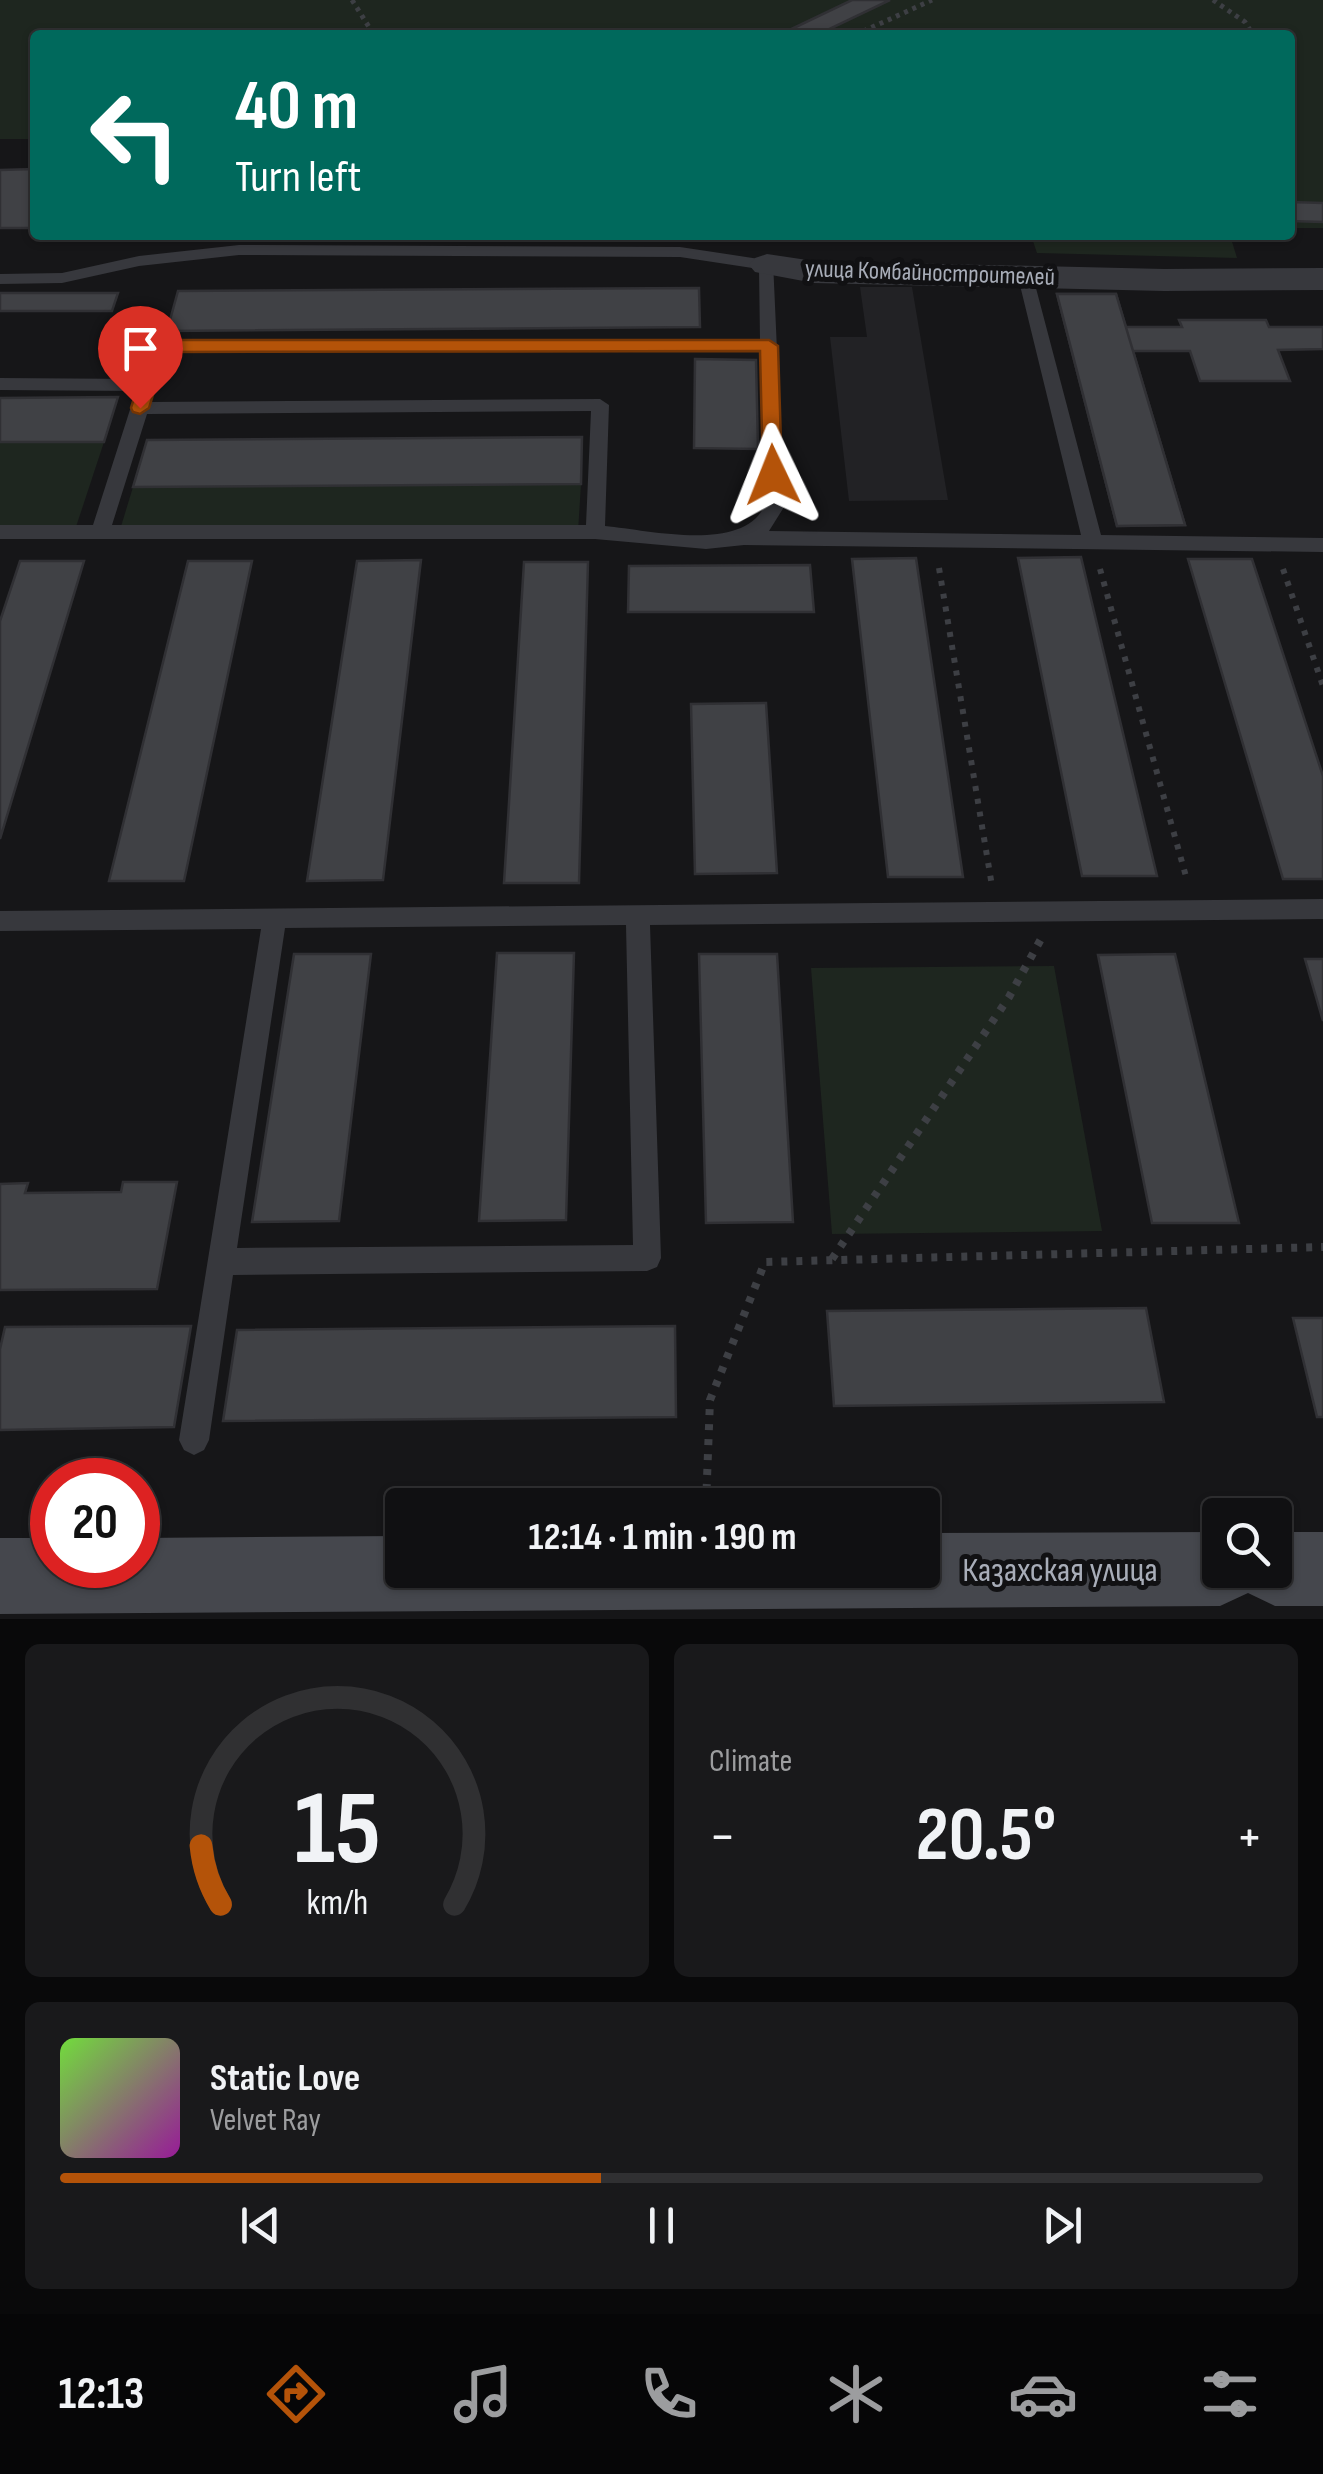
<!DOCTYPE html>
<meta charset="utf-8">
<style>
:root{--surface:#101012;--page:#19191b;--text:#f1f3f6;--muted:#9c9d9f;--line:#303032;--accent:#b45309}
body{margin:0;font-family:"Sofia Sans Condensed",sans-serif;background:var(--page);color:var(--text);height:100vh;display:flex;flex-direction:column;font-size:38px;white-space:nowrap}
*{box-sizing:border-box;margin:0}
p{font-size:32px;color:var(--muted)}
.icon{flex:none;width:55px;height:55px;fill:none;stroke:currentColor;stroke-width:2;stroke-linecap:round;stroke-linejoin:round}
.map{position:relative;height:1619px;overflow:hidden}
.details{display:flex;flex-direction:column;gap:25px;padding:25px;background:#09090a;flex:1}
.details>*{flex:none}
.banner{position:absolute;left:30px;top:30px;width:1265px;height:210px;border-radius:10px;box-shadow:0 2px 8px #0004,0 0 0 2px var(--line);background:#00695c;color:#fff;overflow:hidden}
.fabs{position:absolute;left:1202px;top:1498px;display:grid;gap:20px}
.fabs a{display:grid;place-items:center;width:90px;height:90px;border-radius:10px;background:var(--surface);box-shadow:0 2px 8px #0004,0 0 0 2px var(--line);font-size:50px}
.speed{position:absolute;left:30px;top:1458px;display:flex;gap:20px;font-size:50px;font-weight:700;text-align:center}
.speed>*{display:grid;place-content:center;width:130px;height:130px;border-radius:50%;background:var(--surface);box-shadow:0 2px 8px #0004,0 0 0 2px var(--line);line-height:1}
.speed .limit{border:15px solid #d22;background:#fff;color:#111}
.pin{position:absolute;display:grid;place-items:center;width:85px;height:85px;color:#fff;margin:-102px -42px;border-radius:50% 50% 50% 0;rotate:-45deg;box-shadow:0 0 10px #0007}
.pin .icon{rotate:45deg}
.me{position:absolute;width:110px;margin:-55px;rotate:358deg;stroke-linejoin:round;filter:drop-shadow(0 0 8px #0008)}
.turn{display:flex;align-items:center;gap:35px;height:210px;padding:0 40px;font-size:45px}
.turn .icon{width:130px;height:130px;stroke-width:2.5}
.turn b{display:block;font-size:70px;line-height:85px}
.big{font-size:75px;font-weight:700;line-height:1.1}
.details .widget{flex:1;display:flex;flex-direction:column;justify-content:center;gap:15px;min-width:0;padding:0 35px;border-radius:15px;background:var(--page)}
.details .dial{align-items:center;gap:0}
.dial svg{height:260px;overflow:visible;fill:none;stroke:var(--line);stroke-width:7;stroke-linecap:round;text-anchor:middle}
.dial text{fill:var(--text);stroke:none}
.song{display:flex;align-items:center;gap:30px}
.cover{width:120px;height:120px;border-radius:15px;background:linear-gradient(135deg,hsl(100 70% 55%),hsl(300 70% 35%))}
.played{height:10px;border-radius:5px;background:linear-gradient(90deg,var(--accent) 45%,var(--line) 45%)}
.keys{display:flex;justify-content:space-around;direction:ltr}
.heat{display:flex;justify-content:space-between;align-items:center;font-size:55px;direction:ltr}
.details .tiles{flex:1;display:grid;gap:25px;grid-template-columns:1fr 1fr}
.widget:last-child{grid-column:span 2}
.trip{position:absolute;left:385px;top:1488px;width:555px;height:100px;border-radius:10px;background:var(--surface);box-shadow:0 2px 8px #0004,0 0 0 2px var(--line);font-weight:700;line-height:100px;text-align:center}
.tab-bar{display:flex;height:160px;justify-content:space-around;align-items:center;background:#060607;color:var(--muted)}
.tab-bar .icon{width:70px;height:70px}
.tab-bar .active{color:var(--accent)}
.tab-bar b{font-size:45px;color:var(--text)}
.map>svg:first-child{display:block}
.built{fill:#222225}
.green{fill:#1e261f}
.building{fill:#404145;stroke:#303034;stroke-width:2.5}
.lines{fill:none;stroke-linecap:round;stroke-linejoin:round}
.path-far2{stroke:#3d3f44;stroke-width:5;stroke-dasharray:4 5;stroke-linecap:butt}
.path-far1{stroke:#3d3f44;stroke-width:6;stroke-dasharray:5 8;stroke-linecap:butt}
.path{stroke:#3d3f44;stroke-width:8;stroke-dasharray:6 9;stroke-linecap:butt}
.service{fill:#37383d;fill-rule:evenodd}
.minor{fill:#37383d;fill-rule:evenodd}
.secondary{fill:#45474d;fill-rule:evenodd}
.route{fill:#b45309;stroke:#753606;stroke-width:2.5}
.labels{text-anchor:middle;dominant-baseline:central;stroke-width:10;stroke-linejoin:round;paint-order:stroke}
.far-street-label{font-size:25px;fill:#a8adb8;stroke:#111113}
.near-street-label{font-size:35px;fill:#a8adb8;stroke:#111113}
</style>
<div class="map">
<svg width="1323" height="1619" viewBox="0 0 1323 1619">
<rect width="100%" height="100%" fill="#161618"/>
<path class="built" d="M860,287H912L948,500L849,501L830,337H867Z"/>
<g class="green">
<path d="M0,0H1323V228H1290V35H35V139H0Z"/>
<path d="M1031,235H1230L1237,258L1037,253Z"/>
<path d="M0,442H104L74,533L0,532Z"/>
<path d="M581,484L578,532L119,533L133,487Z"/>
<path d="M1054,966L1102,1231L832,1234L811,968Z"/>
</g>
<g class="building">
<path d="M852,0H890L817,35H779Z"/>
<path d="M35,169V228H0V170Z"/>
<path d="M1290,202L1323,203V222L1290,221Z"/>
<path d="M699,288L700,327L167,331L178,291Z"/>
<path d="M0,293H118L112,311H0Z"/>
<path d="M1057,294H1116L1126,327H1182L1179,320H1266L1269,327H1323V349L1278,350L1290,381H1200L1190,351H1133L1185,525L1117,526Z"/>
<path d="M1057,294H1116L1185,525L1117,526Z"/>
<path d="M695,359L756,360L758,449L694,448Z"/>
<path d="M118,397L104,442H0V398Z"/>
<path d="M582,437L581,484L133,487L147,440Z"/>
<path d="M1081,557L1157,876H1082L1018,558Z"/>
<path d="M916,558L963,877H888L852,559Z"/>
<path d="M1188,559H1252L1323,776V879H1283Z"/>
<path d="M421,560L383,880L307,881L357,561Z"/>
<path d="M20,561H84L0,839V621Z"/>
<path d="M188,561H252L184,881H109Z"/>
<path d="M524,562H588L579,883H504Z"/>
<path d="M810,565L814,612H628L629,566Z"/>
<path d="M766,703L777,873L695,874L691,704Z"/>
<path d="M497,953H574L566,1220L479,1221Z"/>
<path d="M294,954H371L339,1221L252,1222Z"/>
<path d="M699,954H777L793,1222L706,1223Z"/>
<path d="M1175,954L1239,1223H1152L1098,955Z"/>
<path d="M1305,959H1323V1021Z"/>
<path d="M123,1182H177L157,1289L0,1290V1184L28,1183L25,1193L121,1192Z"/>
<path d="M1146,1308L1164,1402L834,1406L827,1311Z"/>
<path d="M1293,1318H1323V1417H1317Z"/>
<path d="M191,1326L174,1427L0,1430V1349L5,1327Z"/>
<path d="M675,1326L676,1417L223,1421L237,1330Z"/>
</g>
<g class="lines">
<g class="path-far2">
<path d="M352,0L374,35"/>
<path d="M1213,0L1245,22L1253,35"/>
<path d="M855,35L932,0"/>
</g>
<g class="path-far1">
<path d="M939,568L992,886"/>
<path d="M1100,569L1187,880"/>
<path d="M1283,569L1323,686"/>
</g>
<g class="path">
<path d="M832,1259L1009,997L1041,939"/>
<path d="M706,1505L710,1400L765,1262L1323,1247"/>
</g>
<g class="service">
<path d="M239,245L680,247L773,261L784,507L769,531L1081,535L1018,277L1020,273H1032L1101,535L1323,538V552L744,545L706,549L595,539H0V525H93L136,391L0,390V378L140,379L150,346L159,340H760L759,269L680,257L239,255L139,266L62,283L0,284V274L62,273L139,256ZM166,352H761L764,507C741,553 649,530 605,526L609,405L600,399L151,402ZM591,411L586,525H112L147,414Z"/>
<path d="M1323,899V919L650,925L661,1258L657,1267L647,1271L233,1275L209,1440L204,1450L194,1455L184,1450L179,1440L261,929L0,931V911ZM626,925L633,1245L237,1248L285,928Z"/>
</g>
<path class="minor" d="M767,254L814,261L1164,269L1323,268V290L1164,291L814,283L755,272L749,265L755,258Z"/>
<path class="secondary" d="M1220,1532V1570H1275V1532H1323V1606H1275L1248,1593L1220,1606L0,1614V1538H52V1565H138V1538L402,1536V1570H922V1533Z"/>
</g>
<path class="route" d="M159,340H769L778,346L782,475L773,482L763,475L760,351L166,352L149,408L140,414L133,412L131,408L150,346Z"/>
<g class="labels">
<g class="far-street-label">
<text transform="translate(930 273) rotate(2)">улица Комбайностроителей</text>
</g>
<g class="near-street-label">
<text x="1060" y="1570">Казахская улица</text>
</g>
</g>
</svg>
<div class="fabs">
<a><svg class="icon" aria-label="search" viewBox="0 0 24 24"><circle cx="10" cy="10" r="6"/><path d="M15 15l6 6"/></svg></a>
</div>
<div class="speed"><div class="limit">20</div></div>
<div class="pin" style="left:140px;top:408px;background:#d93025"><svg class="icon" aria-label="arrive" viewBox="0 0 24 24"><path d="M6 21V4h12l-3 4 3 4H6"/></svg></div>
<svg class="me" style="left:773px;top:475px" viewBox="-20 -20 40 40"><path d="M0-17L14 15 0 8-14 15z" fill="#b45309" stroke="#fff" stroke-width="4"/></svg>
<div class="trip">12:14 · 1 min · 190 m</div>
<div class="banner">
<div class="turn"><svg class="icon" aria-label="left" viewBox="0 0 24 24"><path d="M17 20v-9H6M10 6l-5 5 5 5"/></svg><div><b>40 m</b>Turn left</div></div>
</div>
</div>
<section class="details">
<div class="tiles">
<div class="widget dial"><svg viewBox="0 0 100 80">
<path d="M14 69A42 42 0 1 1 86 69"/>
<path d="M14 69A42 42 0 0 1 8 51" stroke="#b45309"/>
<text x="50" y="56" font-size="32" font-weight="700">15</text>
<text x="50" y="72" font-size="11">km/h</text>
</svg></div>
<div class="widget"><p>Climate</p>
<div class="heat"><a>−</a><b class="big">20.5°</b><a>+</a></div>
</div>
<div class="widget">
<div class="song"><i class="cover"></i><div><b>Static Love</b><p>Velvet Ray</p></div></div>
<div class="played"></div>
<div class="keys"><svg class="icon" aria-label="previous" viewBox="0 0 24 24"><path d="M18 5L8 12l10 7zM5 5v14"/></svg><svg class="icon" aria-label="pause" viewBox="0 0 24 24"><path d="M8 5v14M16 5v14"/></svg><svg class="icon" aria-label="next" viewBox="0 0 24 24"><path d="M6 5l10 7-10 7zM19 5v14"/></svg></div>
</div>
</div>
</section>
<nav class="tab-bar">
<b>12:13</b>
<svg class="icon active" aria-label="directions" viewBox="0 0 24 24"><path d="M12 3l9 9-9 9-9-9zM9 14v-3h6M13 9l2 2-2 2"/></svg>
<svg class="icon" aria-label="music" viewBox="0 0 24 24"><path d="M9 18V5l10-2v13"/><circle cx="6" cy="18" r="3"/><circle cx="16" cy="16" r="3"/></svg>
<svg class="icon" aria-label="phone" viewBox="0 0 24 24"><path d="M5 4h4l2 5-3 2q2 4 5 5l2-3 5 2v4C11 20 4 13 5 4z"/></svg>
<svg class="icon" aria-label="climate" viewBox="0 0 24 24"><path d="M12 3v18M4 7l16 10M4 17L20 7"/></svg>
<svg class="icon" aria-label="car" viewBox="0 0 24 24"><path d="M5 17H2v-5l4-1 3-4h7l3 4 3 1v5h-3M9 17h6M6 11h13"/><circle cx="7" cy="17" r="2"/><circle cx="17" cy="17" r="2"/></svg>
<svg class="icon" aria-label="filters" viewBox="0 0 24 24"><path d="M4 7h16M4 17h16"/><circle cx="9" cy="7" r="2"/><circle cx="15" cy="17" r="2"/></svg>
</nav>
